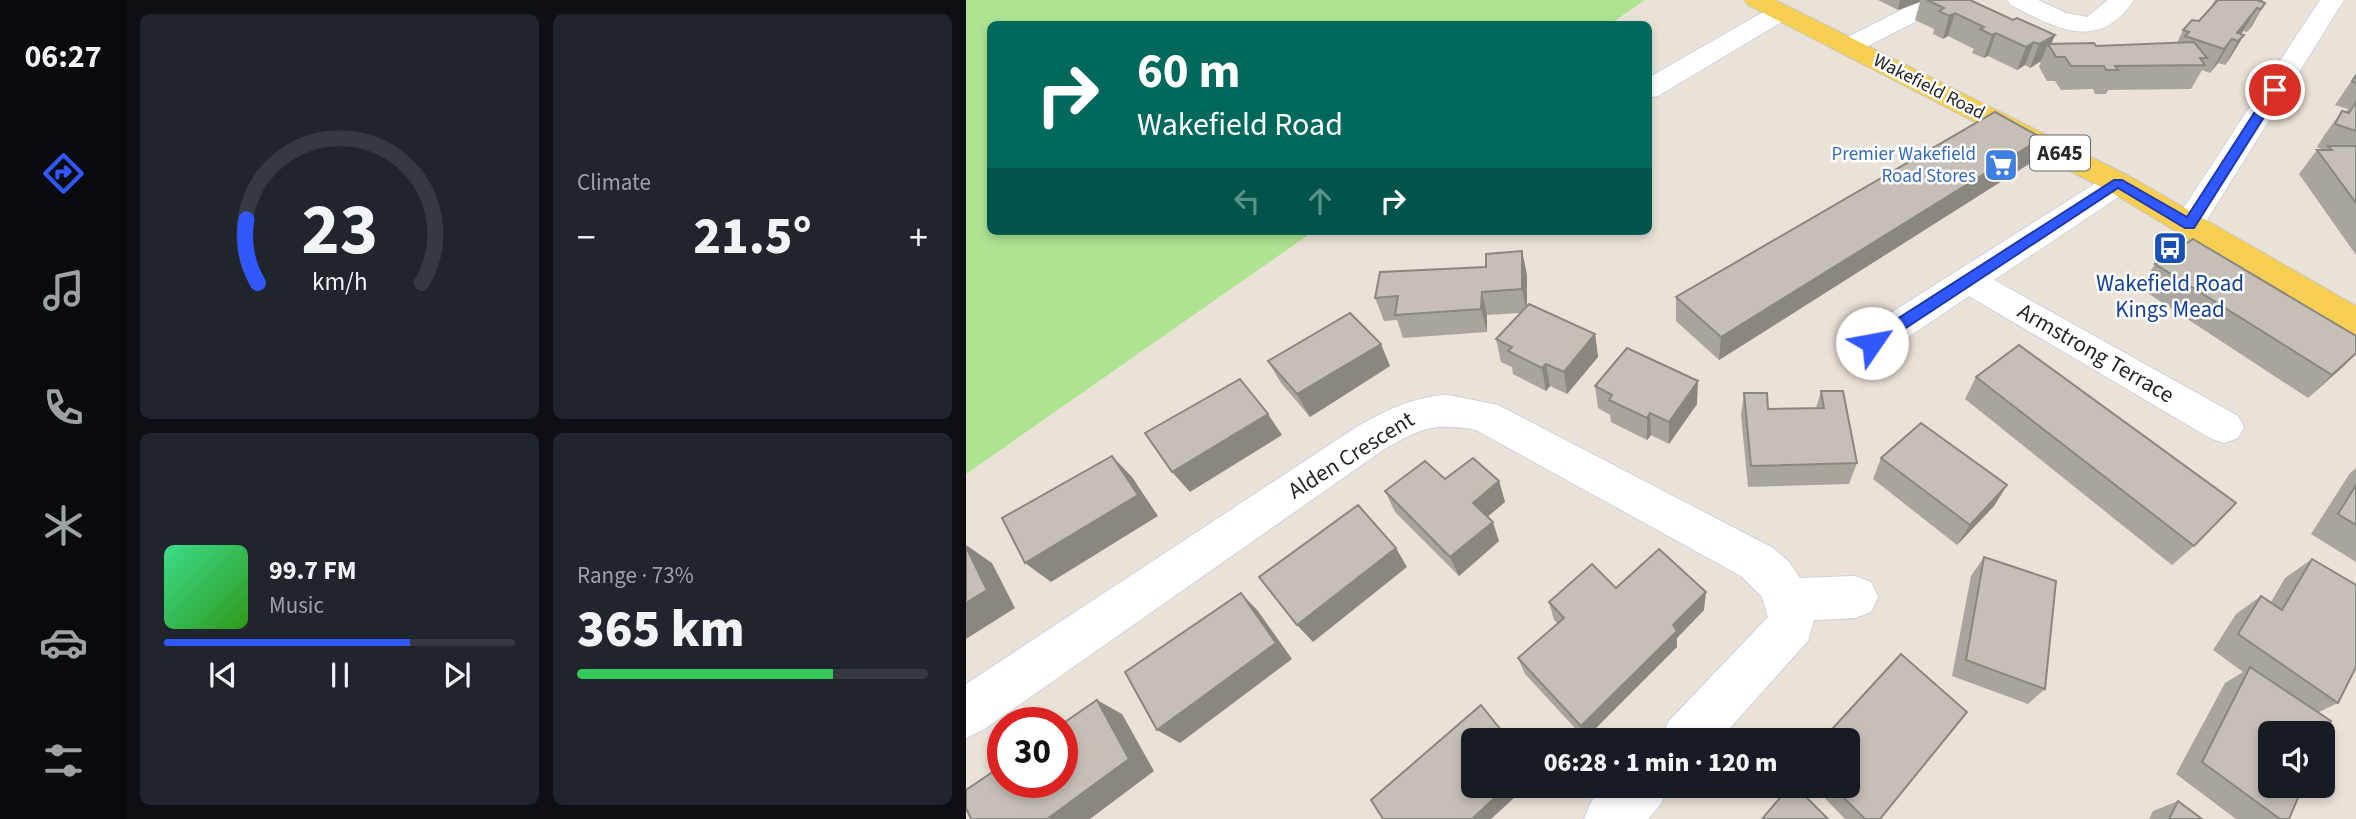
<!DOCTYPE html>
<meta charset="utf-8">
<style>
:root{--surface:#171b24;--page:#20242c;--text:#f1f3f6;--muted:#9ea1a6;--line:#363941;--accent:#3058ff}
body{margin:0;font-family:"Source Sans 3",sans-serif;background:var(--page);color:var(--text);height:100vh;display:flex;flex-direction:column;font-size:26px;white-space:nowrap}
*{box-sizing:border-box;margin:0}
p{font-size:23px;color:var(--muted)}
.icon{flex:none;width:38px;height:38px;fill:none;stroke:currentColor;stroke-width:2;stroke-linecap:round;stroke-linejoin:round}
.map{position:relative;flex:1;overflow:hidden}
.details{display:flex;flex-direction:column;gap:14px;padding:14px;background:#0d0f14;width:840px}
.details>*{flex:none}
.top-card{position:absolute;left:21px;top:21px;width:665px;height:214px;border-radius:10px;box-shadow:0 4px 10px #0003;background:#00695c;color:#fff;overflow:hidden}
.controls{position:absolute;left:1292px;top:721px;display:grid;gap:14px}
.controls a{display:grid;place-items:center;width:77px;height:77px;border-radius:10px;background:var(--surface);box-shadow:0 4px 10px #0003;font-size:35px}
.speed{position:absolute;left:21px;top:707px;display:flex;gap:14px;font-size:35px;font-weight:700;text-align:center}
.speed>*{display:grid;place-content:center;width:91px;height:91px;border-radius:50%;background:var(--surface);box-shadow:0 4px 10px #0003;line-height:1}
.speed .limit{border:10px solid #d22;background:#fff;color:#111}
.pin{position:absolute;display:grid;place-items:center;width:60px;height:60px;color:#fff;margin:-30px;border:4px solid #fff;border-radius:50%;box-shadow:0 2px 7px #0007}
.me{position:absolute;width:77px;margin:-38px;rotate:57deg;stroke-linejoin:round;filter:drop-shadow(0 0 5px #0008)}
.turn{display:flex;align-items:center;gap:24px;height:147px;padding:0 35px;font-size:32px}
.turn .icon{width:91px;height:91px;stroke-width:2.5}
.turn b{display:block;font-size:49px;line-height:60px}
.lanes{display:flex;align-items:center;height:66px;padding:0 35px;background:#0003;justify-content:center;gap:35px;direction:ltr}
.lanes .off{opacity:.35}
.big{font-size:52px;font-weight:800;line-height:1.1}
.details .tile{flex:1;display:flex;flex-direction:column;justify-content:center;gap:10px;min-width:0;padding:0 24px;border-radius:10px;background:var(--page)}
.details .dial{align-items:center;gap:0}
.dial svg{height:182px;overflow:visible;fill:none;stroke:var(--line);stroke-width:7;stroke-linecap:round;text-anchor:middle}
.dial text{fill:var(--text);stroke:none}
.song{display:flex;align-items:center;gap:21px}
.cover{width:84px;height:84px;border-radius:10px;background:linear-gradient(135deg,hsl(150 70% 55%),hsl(110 70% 35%))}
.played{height:7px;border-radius:4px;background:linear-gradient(90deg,var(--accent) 70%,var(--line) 70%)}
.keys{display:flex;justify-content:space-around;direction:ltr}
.heat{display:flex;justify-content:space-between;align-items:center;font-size:38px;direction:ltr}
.charge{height:10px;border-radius:5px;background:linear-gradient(90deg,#34c759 73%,var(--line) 0)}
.details .tiles{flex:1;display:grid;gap:14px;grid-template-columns:repeat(2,1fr)}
.trip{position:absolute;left:495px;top:728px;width:399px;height:70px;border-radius:10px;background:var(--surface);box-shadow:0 4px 10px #0003;font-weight:800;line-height:70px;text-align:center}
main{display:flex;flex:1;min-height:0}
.dock{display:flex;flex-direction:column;width:126px;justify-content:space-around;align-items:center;background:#090b0e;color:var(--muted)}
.dock .icon{width:49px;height:49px}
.dock .current{color:var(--accent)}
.dock b{font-size:32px;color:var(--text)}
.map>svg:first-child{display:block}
.green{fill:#aee491}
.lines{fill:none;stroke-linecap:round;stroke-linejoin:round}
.minor-casing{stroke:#cdd1e1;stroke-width:2}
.major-casing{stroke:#c7c7c7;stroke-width:2}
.minor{fill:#fff;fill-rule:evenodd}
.major{fill:#f5ce52;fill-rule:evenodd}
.wall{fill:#a9a49d}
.shaded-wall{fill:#8a8680}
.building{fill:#c5bfb7;stroke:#8a8680;stroke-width:2}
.route{fill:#3058ff;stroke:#1f39a6;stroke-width:2}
.labels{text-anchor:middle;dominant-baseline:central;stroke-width:5;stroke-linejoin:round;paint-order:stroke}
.far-street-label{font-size:19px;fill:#272727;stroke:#fff}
.far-shop-label{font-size:19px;fill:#366cbe;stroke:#fff;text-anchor:end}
.shield{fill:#fff;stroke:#686868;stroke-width:2}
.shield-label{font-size:21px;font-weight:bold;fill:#272727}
.transit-label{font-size:23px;fill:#164399;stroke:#fff}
.street-label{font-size:23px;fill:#272727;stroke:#fff}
</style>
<main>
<nav class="dock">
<b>06:27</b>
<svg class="icon current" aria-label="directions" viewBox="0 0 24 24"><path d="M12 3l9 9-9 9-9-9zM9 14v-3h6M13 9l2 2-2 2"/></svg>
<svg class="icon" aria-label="music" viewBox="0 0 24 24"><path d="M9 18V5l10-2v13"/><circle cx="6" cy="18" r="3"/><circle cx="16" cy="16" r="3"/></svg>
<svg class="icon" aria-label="phone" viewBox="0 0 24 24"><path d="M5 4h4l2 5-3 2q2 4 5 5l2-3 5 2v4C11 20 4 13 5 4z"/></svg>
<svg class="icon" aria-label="climate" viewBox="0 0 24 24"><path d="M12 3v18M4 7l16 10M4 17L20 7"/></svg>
<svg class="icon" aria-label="car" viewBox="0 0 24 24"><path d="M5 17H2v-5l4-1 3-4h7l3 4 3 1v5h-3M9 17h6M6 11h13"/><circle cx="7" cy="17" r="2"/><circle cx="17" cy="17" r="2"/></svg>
<svg class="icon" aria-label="filters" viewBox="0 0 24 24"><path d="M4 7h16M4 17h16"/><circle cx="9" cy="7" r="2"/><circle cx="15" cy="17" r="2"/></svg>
</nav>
<section class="details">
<div class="tiles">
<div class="tile dial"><svg viewBox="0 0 100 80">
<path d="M14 69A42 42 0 1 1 86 69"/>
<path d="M14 69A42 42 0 0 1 9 41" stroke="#3058ff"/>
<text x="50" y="56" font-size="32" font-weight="700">23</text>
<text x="50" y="72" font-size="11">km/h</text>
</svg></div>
<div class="tile"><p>Climate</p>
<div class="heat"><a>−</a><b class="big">21.5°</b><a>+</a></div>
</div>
<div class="tile">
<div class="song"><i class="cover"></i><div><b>99.7 FM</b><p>Music</p></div></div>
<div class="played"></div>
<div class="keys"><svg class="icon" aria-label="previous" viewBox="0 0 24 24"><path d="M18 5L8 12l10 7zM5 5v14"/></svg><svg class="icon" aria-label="pause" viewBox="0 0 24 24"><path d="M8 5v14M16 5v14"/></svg><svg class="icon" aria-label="next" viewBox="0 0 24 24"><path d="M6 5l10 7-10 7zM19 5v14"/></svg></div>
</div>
<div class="tile"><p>Range · 73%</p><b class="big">365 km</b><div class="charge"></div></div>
</div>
</section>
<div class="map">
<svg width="1390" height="819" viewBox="0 0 1390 819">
<rect width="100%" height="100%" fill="#ebe2d7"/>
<path class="green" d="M0,0H679L644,24H24V231H348L0,474Z"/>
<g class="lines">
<g class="minor-casing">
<g id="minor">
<path d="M955,0H986L982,5L892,51L883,54L874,51L870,46L874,41Z"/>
<path d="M1041,0H1072L1100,13L1121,17L1142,0H1168C1132,53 1090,28 1045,5Z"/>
<path d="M1354,0H1378L1234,231L1223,235L1212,231L1207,224Z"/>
<path d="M815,5L824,7L827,12L824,17L692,96L682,98V78L806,7Z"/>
<path d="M1152,173L1163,176L1167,183L1163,190L1028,280L1272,416L1278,427L1272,438L1258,443L1244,438L1003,296L919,353L906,357L893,353L888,343L893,333L1141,176Z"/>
<path d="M482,395L532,405L807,548L822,561L834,578L889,576L905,582L912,597L905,612L889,618L848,620L842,641L753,740H695L702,722L802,617L796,597L775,576L510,430C466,422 454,429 417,450L17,730L0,738V684L389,428C419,411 448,396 482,395Z"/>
<path d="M641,786H703L695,804L682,819H618L626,800Z"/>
</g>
</g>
<g class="major-casing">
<path id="major" d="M778,0H809L1163,176L1390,306V335L1377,331L1141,190L782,5Z"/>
</g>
<use href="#minor" class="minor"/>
<use href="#major" class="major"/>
</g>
<g class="wall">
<path d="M912,0H1006L1047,20L1089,35L1085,44L1130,46L1211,43L1217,30L1233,21L1244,8L1249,0H1297L1295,2L1299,3L1281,32L1277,31L1275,34L1278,35L1264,58L1259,65L1252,63L1244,73L1236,70L1225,89L1142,90L1140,94H1129L1127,89L1095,90L1089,81H1081L1073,67L1075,61L1064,68L1059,65L1051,70L1022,56L1018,58L1006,53L1008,49L982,36L977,39L967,34L968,29L949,20L954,2L932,10Z"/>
<path d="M1390,74V255L1333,174L1351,150H1358L1351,147L1359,134L1376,111L1380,112L1382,109L1369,105Z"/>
<path d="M1076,138L1066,162L753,360L710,321V297Z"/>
<path d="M556,251L561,275V306L629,334L632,357L601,394L584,386L580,391L547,374L546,367L535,362L530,339L554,313L521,315V332L437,338L431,320L418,321L409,298L520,267Z"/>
<path d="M1189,264L1390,354L1342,398L1174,288Z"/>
<path d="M302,361L424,366L344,417L315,383Z"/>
<path d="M1010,377L1228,546L1206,565L999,399Z"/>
<path d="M629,386L731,404L703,444L685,435L681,440L645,422L644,415L632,408Z"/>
<path d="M855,391L891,463L883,484L782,487L775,415L778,393L802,409L850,408Z"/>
<path d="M915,458L1041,485L1028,506L991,545L907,479Z"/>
<path d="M1390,468V562L1345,534L1384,473Z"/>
<path d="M479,479L533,481L539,502L521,517L533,541L493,576L429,512L419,491Z"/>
<path d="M1018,557L1079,689L1062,704L986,676L1005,576Z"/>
<path d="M1346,559L1372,703L1353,712L1323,819H1270L1210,774L1259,683L1277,672L1247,650L1270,614L1295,596L1305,602L1319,578Z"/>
<path d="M650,588L738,610L711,638V647L619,739L559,674L552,658L592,624L588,620L583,602Z"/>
<path d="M847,786H882L914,819H879Z"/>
<path d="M1212,801L1236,819H1183L1187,811Z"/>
</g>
<g class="shaded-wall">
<path d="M934,0H954V2L932,10Z"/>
<path d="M1294,0H1297L1291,8L1277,31L1270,40H1267Z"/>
<path d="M1299,3L1286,26L1281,32L1295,9Z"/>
<path d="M989,13L982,36L977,39L983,16Z"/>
<path d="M1030,33L1022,56L1018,58L1026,35Z"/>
<path d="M1089,35L1084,47L1082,44L1075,61L1064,68L1073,44Z"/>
<path d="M1278,35L1264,58L1259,65L1272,41Z"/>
<path d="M1266,39L1252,63L1244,73L1258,49Z"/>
<path d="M1068,42L1059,65L1051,70L1060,47Z"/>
<path d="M1076,138L1066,162L753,360L755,337Z"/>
<path d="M556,251L561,275V312L556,289Z"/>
<path d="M516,292L521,315V332L515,309Z"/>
<path d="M629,334L632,357L601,394L598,372Z"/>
<path d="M415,344L424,366L344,417L331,394Z"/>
<path d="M1390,354L1378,366L1342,398L1366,375Z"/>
<path d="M580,364L584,386L580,391L576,368Z"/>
<path d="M732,381L731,404L703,444V422Z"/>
<path d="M684,413L685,435L681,440V418Z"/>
<path d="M302,414L316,435L224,492L206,472Z"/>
<path d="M146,456L166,477L192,516L85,582L59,563Z"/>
<path d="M533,481L539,502L514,523L507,503Z"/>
<path d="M1041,485L1028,506L991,545L1004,525Z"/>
<path d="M527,522L533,541L493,576L484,557Z"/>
<path d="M0,545L26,563L49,608L0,639Z"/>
<path d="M430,548L441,567L347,642L331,625Z"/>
<path d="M740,592L738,610L711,638V647L619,739L615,726L707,625Z"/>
<path d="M275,593L292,611L326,659L214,743L191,730Z"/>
<path d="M131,700L156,714L188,771L124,819H81Z"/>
<path d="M541,786H561L525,819H506Z"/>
</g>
<g class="building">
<path d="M961,0H1004L1047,20L1051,18L1089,35L1073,44L1068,42L1060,47L1030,33L1026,35L1014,29L1018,27L989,13L983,16L973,11L978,8Z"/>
<path d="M1252,0H1294L1293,1L1299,3L1295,9L1291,8L1271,33L1278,35L1272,41L1266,39L1258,49L1219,36L1223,32L1217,30L1226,20L1233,21Z"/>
<path d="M1228,42L1241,58H1234L1239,65L1149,66L1152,70H1140L1138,66H1105L1099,57H1090L1082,44L1128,43L1130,46Z"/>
<path d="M1390,75V83L1386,81Z"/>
<path d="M1390,102V131L1369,124L1376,111L1383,113Z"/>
<path d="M1029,112L1076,138L755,337L710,297Z"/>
<path d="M1362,146H1390V203L1351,150H1366Z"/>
<path d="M1227,239L1390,336V353L1366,375L1189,264Z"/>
<path d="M556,251V289L516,292L515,309L429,315L432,296L409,298L414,272L520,267V254Z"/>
<path d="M563,304L629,334L598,372L580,364L576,368L542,351L546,347L530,339Z"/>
<path d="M384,313L415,344L331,394L302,361Z"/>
<path d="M1053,345L1270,503L1228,546L1010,377Z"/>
<path d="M661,348L732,381L703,422L684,413L681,418L643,400L646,395L629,386Z"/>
<path d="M274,379L302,414L206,472L179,433Z"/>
<path d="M855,391H877L891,463L785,466L778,393H801L802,409L858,408Z"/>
<path d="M955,423L1041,485L1004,525L915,458Z"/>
<path d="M146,456L172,495L59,563L36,518Z"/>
<path d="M507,458L533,481L507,503L527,522L484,557L419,491L459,461L479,479Z"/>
<path d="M1390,485V525L1372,514Z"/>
<path d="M392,505L430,548L331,625L293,577Z"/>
<path d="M0,547L21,590L0,603Z"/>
<path d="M693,549L740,592L707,625L711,631L615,726L552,658L598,618L583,602L626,564L650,588Z"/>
<path d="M1018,557L1090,581L1079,689L1000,660Z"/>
<path d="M1346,559L1390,585V667L1372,703L1272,634L1295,596L1316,610Z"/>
<path d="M275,593L310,643L191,730L159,672Z"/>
<path d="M935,654L1001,712L914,819H899L866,786H882V740H856Z"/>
<path d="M1284,667L1365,721L1356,742V733H1304V786H1337L1323,819H1314L1236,762Z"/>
<path d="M131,700L163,759L81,819H5L0,808V790L37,765V782H96V724Z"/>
<path d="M515,705L543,740H508V786H541L506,819H417L405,800Z"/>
<path d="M824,786H829L862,819H796Z"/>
<path d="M1212,801L1236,819H1203Z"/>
</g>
<path class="route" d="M1309,86L1315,90L1228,228H1219L1152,188L911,347H900L898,343L900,339L1148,180H1156L1221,217L1303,90Z"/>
<defs>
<g id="supermarket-square" transform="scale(1.75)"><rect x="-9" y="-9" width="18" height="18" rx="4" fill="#3f7fe0" stroke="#fff"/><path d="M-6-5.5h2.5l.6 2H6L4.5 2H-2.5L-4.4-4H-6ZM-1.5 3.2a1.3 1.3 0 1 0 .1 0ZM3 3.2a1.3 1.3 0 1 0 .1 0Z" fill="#fff"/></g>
<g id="bus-square" transform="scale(1.75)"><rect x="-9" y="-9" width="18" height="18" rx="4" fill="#1a4fb4" stroke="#fff"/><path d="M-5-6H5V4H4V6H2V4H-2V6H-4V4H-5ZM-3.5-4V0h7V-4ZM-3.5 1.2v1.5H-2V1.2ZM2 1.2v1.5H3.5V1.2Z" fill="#fff"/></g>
</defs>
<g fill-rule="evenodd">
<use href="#supermarket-square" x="1035" y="165"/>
<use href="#bus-square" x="1204" y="248"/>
</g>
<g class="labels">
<g class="far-street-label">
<text transform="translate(963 87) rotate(27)">Wakefield Road</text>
</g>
<g class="far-shop-label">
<text x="1010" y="154">Premier Wakefield<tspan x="1010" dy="22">Road Stores</tspan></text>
</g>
<rect class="shield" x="1064" y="135.5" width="60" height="35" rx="5"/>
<g class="shield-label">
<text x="1094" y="153">A645</text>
</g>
<g class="transit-label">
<text x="1204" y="283">Wakefield Road<tspan x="1204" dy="26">Kings Mead</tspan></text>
</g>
<g class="street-label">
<text transform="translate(1130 353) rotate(30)">Armstrong Terrace</text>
<text transform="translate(385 455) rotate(-32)">Alden Crescent</text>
</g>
</g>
</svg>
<div class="controls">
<a><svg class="icon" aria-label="sound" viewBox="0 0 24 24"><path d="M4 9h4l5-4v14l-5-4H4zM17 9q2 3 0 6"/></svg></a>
</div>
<div class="speed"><div class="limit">30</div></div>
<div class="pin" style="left:1309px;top:90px;background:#d93025"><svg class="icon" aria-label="arrive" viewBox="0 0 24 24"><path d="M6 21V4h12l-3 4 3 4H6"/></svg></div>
<svg class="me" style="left:906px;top:343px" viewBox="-20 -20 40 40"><circle r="19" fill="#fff"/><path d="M0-13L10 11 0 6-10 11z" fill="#3058ff"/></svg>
<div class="trip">06:28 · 1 min · 120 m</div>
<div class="top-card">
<div class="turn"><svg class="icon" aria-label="right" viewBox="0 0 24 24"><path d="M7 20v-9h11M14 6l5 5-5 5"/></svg><div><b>60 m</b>Wakefield Road</div></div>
<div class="lanes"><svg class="icon off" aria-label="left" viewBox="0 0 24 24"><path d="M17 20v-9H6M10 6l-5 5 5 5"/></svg><svg class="icon off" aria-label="ahead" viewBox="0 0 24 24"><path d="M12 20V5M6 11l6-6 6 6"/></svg><svg class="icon" aria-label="right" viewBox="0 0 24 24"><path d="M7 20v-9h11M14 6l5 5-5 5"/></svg></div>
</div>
</div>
</main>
